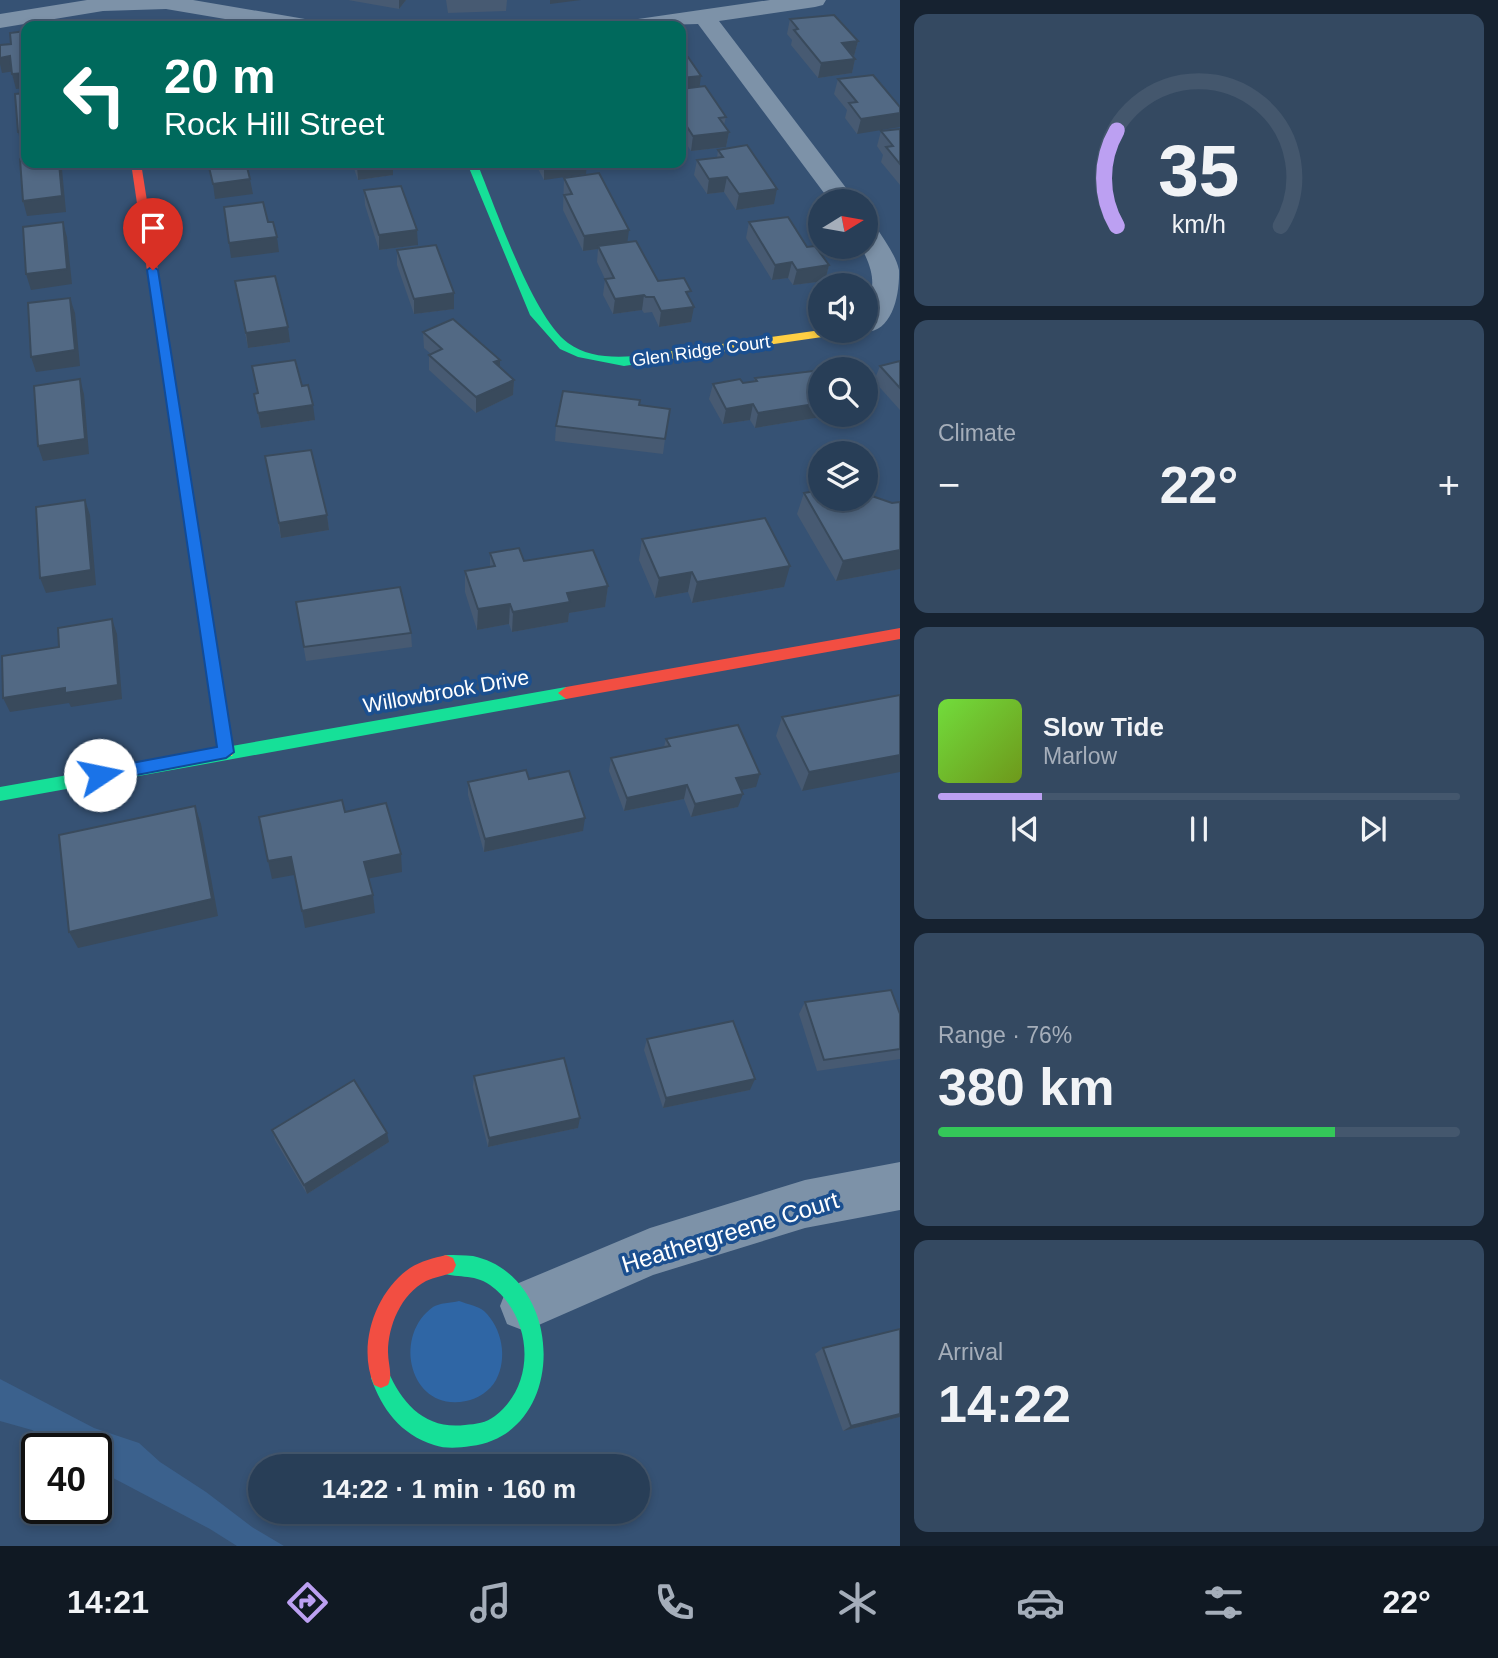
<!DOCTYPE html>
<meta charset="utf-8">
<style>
:root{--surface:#283e57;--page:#344961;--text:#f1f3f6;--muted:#a5aeba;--line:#44576d;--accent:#bca0f2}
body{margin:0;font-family:Helvetica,sans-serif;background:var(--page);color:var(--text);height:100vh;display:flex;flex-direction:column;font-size:26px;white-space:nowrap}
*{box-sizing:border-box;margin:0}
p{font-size:23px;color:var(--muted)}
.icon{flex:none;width:38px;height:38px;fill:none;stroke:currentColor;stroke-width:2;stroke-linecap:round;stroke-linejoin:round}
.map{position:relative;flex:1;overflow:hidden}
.details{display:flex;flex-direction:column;gap:14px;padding:14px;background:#162230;width:598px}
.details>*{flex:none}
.banner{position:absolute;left:21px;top:21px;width:665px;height:147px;border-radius:14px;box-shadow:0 4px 10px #0003,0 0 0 2px var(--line);background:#00695c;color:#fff;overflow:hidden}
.needle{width:46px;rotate:79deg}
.tools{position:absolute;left:808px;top:189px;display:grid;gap:14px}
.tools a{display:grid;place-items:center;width:70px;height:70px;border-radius:50%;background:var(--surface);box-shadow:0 4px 10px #0003,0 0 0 2px var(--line);font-size:35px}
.speed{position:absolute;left:21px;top:1433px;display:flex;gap:14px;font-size:35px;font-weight:700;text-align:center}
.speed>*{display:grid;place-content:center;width:91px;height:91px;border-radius:50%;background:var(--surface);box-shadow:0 4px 10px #0003,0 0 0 2px var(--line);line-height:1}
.speed .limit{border:4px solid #111;border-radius:10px;background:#fff;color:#111}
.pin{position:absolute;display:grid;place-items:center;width:60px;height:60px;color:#fff;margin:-72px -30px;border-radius:50% 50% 50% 0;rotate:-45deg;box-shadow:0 0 7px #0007}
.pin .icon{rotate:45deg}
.me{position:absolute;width:77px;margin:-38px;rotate:79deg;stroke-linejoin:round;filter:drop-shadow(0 0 5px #0008)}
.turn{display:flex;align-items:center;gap:24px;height:147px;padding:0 28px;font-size:32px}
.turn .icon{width:91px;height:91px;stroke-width:2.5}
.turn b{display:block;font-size:49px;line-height:60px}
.big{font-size:52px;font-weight:600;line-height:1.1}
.details .card{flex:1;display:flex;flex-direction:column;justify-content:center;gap:10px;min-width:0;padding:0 24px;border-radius:14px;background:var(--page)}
.details .dial{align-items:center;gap:0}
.dial svg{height:182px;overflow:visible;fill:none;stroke:var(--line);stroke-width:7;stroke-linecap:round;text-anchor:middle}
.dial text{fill:var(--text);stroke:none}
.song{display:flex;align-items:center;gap:21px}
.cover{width:84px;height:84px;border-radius:10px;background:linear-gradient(135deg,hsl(100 70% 55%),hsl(80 70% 35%))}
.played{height:7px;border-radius:4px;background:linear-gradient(90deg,var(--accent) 20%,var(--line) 20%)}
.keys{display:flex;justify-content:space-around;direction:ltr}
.heat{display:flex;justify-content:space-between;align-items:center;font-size:38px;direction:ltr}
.charge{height:10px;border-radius:5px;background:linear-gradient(90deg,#34c759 76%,var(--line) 0)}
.trip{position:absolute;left:248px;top:1454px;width:402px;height:70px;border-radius:35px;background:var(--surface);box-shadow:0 4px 10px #0003,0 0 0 2px var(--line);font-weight:600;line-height:70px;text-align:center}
.dock{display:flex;height:112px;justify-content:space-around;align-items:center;background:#101923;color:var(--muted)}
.dock .icon{width:49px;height:49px}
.dock .selected{color:var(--accent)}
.dock b{font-size:32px;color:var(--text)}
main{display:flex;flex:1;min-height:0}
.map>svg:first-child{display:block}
.green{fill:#2f66a5}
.water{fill:#3b618d}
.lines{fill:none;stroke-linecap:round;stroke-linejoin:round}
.street{fill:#7d92a8;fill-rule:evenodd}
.fast{fill:#16e098;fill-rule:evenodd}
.slow{fill:#ffcf43;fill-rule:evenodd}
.jam{fill:#f24e42;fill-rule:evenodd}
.wall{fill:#475a72}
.shaded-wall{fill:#394a5c}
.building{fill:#526984;stroke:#394a5c;stroke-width:2}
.route{fill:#1a73e8;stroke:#114b97;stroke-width:2}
.labels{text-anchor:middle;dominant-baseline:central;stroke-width:7;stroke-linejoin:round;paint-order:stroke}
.far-street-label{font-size:18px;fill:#fff;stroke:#1b4f8f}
.street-label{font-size:21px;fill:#fff;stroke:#1b4f8f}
.near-street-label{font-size:24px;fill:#fff;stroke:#1b4f8f}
</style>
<main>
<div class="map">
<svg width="900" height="1546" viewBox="0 0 900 1546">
<rect width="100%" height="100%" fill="#365274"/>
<path class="green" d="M459,1301C467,1304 478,1306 484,1311C502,1328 508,1358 496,1380C490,1391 477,1399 466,1401C411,1413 391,1337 433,1307C439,1303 451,1303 459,1301Z"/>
<path class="water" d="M0,1379L94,1428L139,1443L160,1462L206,1492L252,1527L284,1546H237L210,1529L98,1470L96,1449H68L32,1430L0,1421Z"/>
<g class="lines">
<g class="street">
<path d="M87,0H193L305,19L313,21L316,26H267L166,9L103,11L0,28V14Z"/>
<path d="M770,0H826L823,5L815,7L719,21L856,201H830L698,24L627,26L630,21L638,19Z"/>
<path d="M866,225L876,227C884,240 896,255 899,270C900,297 891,339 857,331H866C866,292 883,288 861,247H866Z"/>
<path d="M900,1162V1210L805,1228L653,1275L525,1331L507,1324L500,1306L507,1288L650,1228L805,1180Z"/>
</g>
<g class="fast">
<path d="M467,163H477C496,208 532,316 568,343C596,364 641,356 672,351L678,355L676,358L624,366L578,357L560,349L530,315Z"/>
<path d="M566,687L574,693L566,699L0,801V787Z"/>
<path d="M446,1255C455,1255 464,1255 473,1256C566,1276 569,1434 471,1446C458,1448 446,1449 434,1445C400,1434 382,1409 371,1378L374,1371L381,1368L388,1371C402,1404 426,1430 465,1425C476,1424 486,1423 495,1416C538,1383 532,1315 490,1285C473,1273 456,1279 439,1272L436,1265L439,1258Z"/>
</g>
<g class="slow">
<path d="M821,330L842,331L836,335L672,359L666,355L672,351Z"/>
<path d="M200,575L207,580L234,752L232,756H220L218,752L193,580Z"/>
</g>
<g class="jam">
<path d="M131,163H141L207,580L200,585L193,580Z"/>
<path d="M900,628V639L566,699L558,693L566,687Z"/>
<path d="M446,1255L453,1258L456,1265L453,1272C445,1276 434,1277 426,1281C401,1294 388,1326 388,1352C388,1364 393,1375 388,1385L381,1388L374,1385C357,1346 375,1292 410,1268C421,1261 434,1258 446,1255Z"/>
</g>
</g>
<g class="wall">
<path d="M348,0H406L399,9Z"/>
<path d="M446,0H507L506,11L448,13Z"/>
<path d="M790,19L858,41L854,56L855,59L852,73L818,78L791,45L792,40L787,34Z"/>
<path d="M681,51L701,76L699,86L726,117L724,125L729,132L726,147L691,151L682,137H681Z"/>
<path d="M838,79L900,107L857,134L845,118L847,110L834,94Z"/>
<path d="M900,129V185L881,162L883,155L877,146L881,131Z"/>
<path d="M718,150L774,204L736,210L724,192L707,194L694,175L697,160L717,158Z"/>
<path d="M352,163H393V175L358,180Z"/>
<path d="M535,163H587L544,180Z"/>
<path d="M564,178L627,242L658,281L690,299L691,322L659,327L652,312L644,313L642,310L613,314L603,295L605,279L597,262L598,249L583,251L563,210Z"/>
<path d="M364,190L418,245L379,250L365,205Z"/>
<path d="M749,222L807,247L829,265L825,281L793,285L788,278L772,280L746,238Z"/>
<path d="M397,250L454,309L414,314L397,265Z"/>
<path d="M235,281L290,342L248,348Z"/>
<path d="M423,332L500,360V368L514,380L513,395L476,413L429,370V355L431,354L424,348Z"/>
<path d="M900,361V410L874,381L880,366Z"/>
<path d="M252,366L302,386L315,420L261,428L254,394L257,393Z"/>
<path d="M755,378L821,415H828L827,416L755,428L750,420L723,424L709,399L713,384L743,383L754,381Z"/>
<path d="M639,405L665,439L663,454L555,441L556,426Z"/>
<path d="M265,456L327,515L329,530L281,538Z"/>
<path d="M804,493L892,503L900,502V569L836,581L797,514Z"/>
<path d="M642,539L784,587L692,603L688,592L655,598L639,560Z"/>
<path d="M490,553L608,586L605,607L569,613L568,622L512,632L509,624L477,630L465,592V571L490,567Z"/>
<path d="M296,602L411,633L412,647L306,661Z"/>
<path d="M900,695L802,791L776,736L782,717Z"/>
<path d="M666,739L756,787L741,790L738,807L691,817L684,799L624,811L609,771L611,758L664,747Z"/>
<path d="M529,779L583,831L484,852L468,795V782Z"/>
<path d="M805,1002L900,1014V1059L817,1071L799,1014Z"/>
<path d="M647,1039L750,1090L663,1108L644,1050Z"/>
<path d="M474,1076L578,1128L488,1147L473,1087Z"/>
<path d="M272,1130L389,1142L307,1194L275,1140Z"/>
<path d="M900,1329V1417L843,1431L815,1354L823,1348Z"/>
</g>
<g class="shaded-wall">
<path d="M399,0H406L399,9Z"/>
<path d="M550,0H581L550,4Z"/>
<path d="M858,41L854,56L842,43Z"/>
<path d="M10,56L15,71L2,73L0,64V58Z"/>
<path d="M855,59L852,73L818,78L821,63Z"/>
<path d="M26,73V88L16,89L12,74Z"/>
<path d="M701,76L699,91L681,93V78Z"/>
<path d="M900,113V127L857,134L861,119Z"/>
<path d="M681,122H684L682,137H681Z"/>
<path d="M26,131V147H22L18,132Z"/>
<path d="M729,132L726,147L691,151L693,136Z"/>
<path d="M59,163H60L62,169L66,212L27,216L23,201Z"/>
<path d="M372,163H393V175L358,180L357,165Z"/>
<path d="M559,163H587L586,174L544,180V165Z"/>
<path d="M727,177L724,192L707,194L709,179Z"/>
<path d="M250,179L253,194L215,199L213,184Z"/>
<path d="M777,189L774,204L736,210L739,194Z"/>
<path d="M63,222L67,237L72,284L31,290L26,274Z"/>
<path d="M417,230L418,245L379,250V235Z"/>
<path d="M629,230L627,245L598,246V249L583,251L584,236Z"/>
<path d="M277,237L279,252L231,258L229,243Z"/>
<path d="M792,262L788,278L772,280L775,265Z"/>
<path d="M829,265L825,281L793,285L797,270Z"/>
<path d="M454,293V309L414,314V299Z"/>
<path d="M644,295L642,310L613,314L615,299Z"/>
<path d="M70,298L75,313L80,366L36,372L31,357Z"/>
<path d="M694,307L691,322L659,327L661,311Z"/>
<path d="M288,327L290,342L248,348L246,333Z"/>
<path d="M500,360V375L494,362Z"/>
<path d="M80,379L84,394L89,454L43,461L38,446Z"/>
<path d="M514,380L513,395L476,413V397Z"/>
<path d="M821,403V415H828L827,416L755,428L758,413Z"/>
<path d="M753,404L750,420L723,424L726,409Z"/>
<path d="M313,405L315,420L261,428L258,413Z"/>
<path d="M85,500L90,515L96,585L46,593L40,578Z"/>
<path d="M327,515L329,530L281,538L279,523Z"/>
<path d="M900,550V569L836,581L843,561Z"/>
<path d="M790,566L784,587L692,603L697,582Z"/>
<path d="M692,572L688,592L655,598L659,578Z"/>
<path d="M608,586L605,607L569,613L568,622L512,632L513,612L567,593Z"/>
<path d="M510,604L509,624L477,630L478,609Z"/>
<path d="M112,619L117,634L122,699L71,707L69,703L10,712L3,698Z"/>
<path d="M900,755V772L802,791L809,772Z"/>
<path d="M760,774L756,787L732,792L736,778Z"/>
<path d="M687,785L684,799L624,811L627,798Z"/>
<path d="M743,794L738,807L691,817L695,804Z"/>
<path d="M195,806L201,824L218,916L78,948L69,932Z"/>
<path d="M585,818L583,831L484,852L485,839Z"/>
<path d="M401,854L402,872L366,879L364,862Z"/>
<path d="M291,857L294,875L272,879L268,861Z"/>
<path d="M373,895L375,913L305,928L302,911Z"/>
<path d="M755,1079L750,1090L663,1108L666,1098Z"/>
<path d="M580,1118L578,1128L488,1147L489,1138Z"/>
<path d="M387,1133L389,1142L307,1194L304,1185Z"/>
<path d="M900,1414V1417L843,1431L851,1426Z"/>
</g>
<g class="building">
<path d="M834,15L858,41L842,43L855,59L821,63L794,30L798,29L790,19Z"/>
<path d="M203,24V26H180Z"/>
<path d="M26,31V73L12,74L10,56L0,58V45L11,44L10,33Z"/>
<path d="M681,51L685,57H688L701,76L681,78Z"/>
<path d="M873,75L900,107V113L861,119L849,103L857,102L838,79Z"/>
<path d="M705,86L726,117L719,118L729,132L693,136L684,122H681V89Z"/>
<path d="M26,93V131L18,132L15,94Z"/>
<path d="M900,129V164L886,147L893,146L881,131Z"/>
<path d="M747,145L777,189L739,194L727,177L709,179L697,160L723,157L718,150Z"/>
<path d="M26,158V163H59L62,196L23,201L20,159Z"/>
<path d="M208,163H246L250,179L213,184Z"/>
<path d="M599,173L629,230L584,236L564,195L572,194L564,178Z"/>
<path d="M401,186L417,230L379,235L364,190Z"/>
<path d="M263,202L268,222H273L277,237L229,243L224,207Z"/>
<path d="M788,217L807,247L815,246L829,265L797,270L792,262L775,265L749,222Z"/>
<path d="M63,222L67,269L26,274L23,227Z"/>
<path d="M636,241L658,281L684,278L691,291L686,292L694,307L661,311L654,297H646L644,295L615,299L605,279L614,278L598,246Z"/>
<path d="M436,245L454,293L414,299L397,250Z"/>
<path d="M275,276L288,327L246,333L235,281Z"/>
<path d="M70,298L75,350L31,357L28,303Z"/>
<path d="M453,319L500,360L494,362L514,380L476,397L429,355L442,349L423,332Z"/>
<path d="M295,360L302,386L308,385L313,405L258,413L254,394L258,393L252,366Z"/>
<path d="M900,361V388L880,366Z"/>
<path d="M813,371L821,383V403L758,413L753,404L726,409L713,384L740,379L743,383L757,381L755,378Z"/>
<path d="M80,379L85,439L38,446L34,386Z"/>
<path d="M563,391L640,400L639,405L670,409L665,439L556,426Z"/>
<path d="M311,450L327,515L279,523L265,456Z"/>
<path d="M821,490V499H866V494L892,503L900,502V550L843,561L804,493Z"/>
<path d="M85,500L91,570L40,578L36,507Z"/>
<path d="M765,518L790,566L697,582L692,572L659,578L642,539Z"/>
<path d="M519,548L524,561L593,550L608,586L567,593L570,602L513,612L510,604L478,609L465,571L495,566L490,553Z"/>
<path d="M400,587L411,633L304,647L296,602Z"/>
<path d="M112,619L118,685L65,693V688L3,698L2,656L59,647L58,628Z"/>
<path d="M900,695V755L809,772L782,717Z"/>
<path d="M738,725L760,774L736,778L743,794L695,804L687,785L627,798L611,758L670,746L666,739Z"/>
<path d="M526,770L529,779L569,771L585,818L485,839L468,782Z"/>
<path d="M342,800L345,812L386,803L401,854L364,862L373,895L302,911L291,857L268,861L259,817Z"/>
<path d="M195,806L212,899L69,932L59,835Z"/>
<path d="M891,990L900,1014V1049L824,1060L805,1002Z"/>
<path d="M733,1021L755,1079L666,1098L647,1039Z"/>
<path d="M564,1058L580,1118L489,1138L474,1076Z"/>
<path d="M354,1080L387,1133L304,1185L272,1130Z"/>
<path d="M900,1329V1414L851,1426L823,1348Z"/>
</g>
<path class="route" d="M153,266L158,270L234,752L226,758L100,782L92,775L100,769L217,747L147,270Z"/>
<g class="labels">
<g class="far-street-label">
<text transform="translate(701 351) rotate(-8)">Glen Ridge Court</text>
</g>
<g class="street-label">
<text transform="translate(446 691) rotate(-10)">Willowbrook Drive</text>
</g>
<g class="near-street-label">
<text transform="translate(730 1232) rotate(-17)">Heathergreene Court</text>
</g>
</g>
</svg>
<div class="tools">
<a><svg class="needle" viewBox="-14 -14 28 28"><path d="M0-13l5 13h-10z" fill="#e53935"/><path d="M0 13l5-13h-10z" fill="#a5aeba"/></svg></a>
<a><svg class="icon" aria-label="sound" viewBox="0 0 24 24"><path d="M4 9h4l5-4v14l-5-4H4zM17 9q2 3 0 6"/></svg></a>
<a><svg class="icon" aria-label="search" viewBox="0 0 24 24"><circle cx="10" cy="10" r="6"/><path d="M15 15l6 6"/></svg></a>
<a><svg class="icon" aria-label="layers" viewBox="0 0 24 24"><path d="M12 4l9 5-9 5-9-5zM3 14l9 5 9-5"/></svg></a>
</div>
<div class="speed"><div class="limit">40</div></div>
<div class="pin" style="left:153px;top:270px;background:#d93025"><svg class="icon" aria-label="arrive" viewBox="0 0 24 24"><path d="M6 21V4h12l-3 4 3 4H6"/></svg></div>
<svg class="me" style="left:100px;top:775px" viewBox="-20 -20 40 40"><circle r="19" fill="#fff"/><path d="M0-13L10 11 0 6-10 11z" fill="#1a73e8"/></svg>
<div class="trip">14:22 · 1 min · 160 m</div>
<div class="banner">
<div class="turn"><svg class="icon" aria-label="left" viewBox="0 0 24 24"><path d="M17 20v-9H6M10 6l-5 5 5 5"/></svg><div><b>20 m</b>Rock Hill Street</div></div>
</div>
</div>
<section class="details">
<div class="card dial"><svg viewBox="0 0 100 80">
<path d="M14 69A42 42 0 1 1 86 69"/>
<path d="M14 69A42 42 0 0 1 14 27" stroke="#bca0f2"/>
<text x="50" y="56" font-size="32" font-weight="700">35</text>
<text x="50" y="72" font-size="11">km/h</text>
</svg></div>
<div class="card"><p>Climate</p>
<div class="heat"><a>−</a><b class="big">22°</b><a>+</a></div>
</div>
<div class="card">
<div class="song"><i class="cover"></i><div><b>Slow Tide</b><p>Marlow</p></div></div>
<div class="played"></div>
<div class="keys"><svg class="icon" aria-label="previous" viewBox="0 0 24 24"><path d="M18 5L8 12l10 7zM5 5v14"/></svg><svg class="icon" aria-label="pause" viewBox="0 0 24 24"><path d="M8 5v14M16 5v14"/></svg><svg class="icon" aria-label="next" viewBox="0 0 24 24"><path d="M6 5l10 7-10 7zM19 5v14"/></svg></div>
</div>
<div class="card"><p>Range · 76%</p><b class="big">380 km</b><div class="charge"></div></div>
<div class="card"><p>Arrival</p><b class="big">14:22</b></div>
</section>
</main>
<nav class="dock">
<b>14:21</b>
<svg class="icon selected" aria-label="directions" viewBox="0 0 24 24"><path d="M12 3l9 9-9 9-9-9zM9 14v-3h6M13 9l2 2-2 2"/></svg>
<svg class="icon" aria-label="music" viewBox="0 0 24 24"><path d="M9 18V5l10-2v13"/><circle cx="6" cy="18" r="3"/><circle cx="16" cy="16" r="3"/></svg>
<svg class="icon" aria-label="phone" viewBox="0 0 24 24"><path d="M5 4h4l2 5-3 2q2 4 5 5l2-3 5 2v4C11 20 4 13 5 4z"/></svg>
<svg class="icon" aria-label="climate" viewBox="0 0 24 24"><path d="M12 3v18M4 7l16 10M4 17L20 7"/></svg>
<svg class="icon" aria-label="car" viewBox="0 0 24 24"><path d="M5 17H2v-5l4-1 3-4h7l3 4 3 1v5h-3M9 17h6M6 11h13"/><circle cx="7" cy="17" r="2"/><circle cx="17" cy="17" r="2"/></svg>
<svg class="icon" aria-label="filters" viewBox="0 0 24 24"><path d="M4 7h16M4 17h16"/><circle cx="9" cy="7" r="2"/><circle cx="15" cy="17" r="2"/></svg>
<b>22°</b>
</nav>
